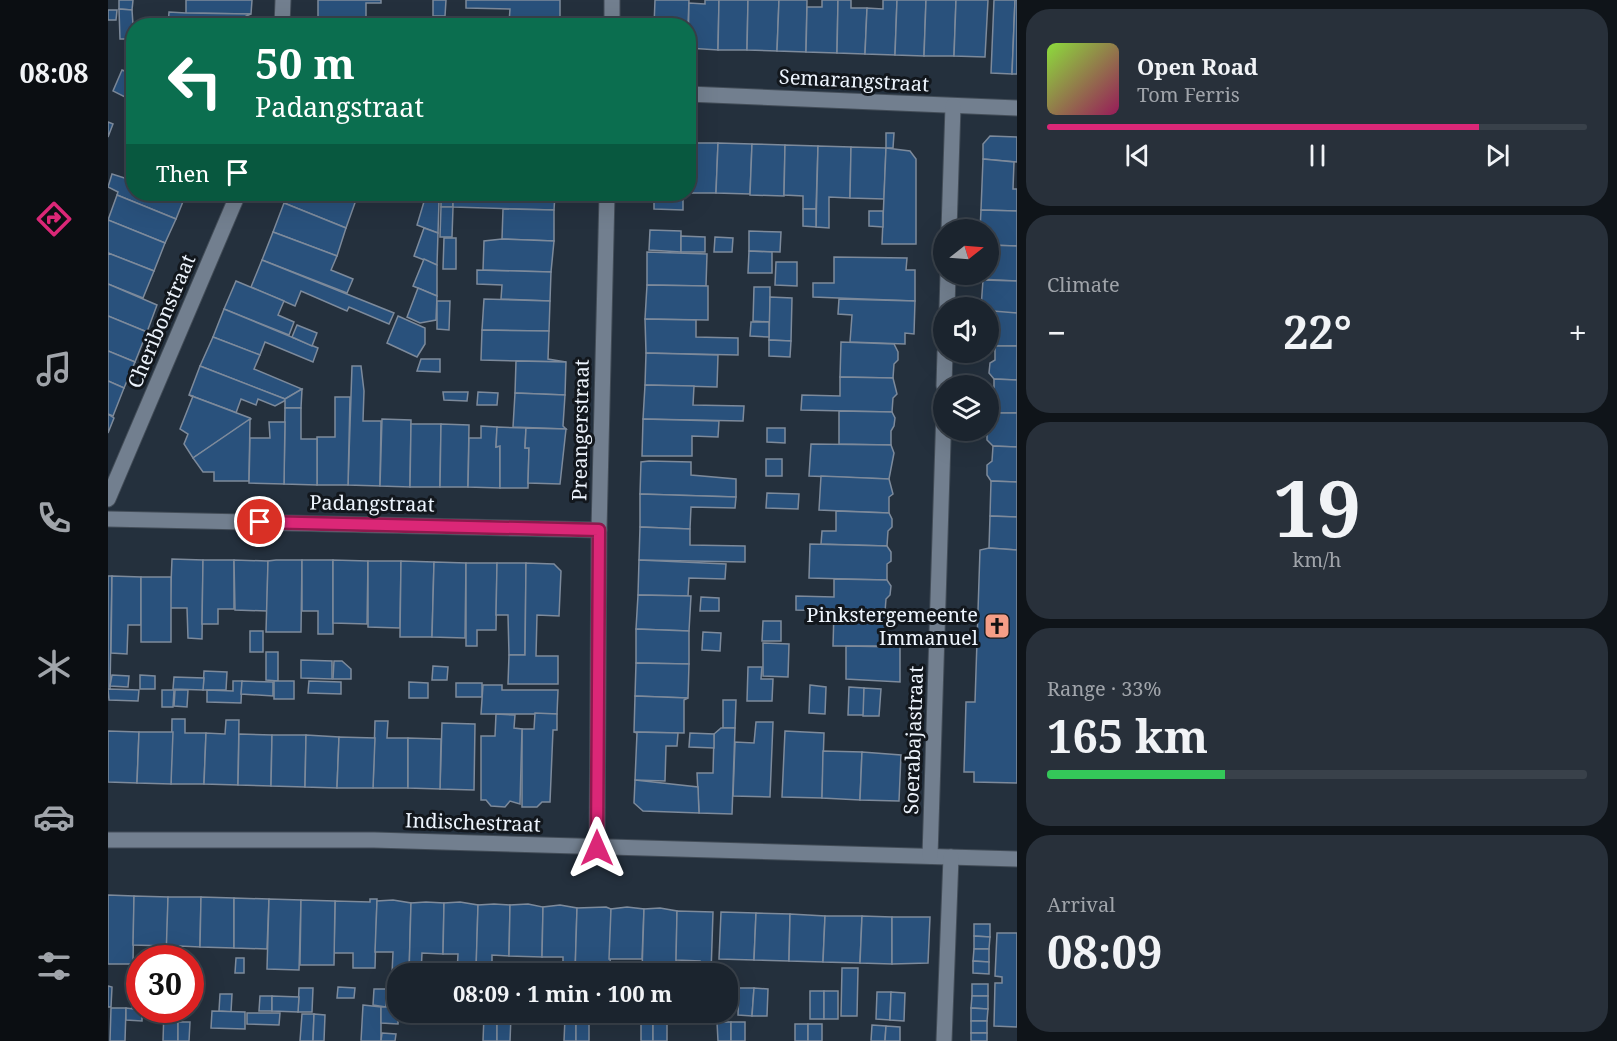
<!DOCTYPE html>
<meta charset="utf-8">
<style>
:root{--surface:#1b242e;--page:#28303a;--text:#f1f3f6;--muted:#a0a4aa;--line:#39414a;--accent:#db2777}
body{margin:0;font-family:"Noto Serif",serif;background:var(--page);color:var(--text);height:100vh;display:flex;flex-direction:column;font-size:22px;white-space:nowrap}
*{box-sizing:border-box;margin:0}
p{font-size:20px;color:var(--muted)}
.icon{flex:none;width:33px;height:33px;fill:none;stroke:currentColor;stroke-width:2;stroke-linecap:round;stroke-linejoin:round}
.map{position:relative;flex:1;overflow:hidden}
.details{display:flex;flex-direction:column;gap:9px;padding:9px;background:#0f1419;width:600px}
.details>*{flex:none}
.hud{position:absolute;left:18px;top:18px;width:570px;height:183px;border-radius:24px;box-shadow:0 6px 24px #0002,0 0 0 2px var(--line);background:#0b6e4f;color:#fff;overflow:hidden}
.needle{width:39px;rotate:73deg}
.tools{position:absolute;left:825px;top:219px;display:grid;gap:12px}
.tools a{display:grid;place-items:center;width:66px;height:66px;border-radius:50%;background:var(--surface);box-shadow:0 6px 24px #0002,0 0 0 2px var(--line);font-size:30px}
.speed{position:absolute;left:18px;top:945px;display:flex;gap:12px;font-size:30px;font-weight:700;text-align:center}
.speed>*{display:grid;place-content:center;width:78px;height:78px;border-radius:50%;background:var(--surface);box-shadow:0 6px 24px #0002,0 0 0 2px var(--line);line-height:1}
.speed .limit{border:9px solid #d22;background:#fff;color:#111}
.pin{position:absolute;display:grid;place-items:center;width:51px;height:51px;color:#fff;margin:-26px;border:3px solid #fff;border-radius:50%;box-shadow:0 2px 6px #0007}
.me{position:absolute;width:66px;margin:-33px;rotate:0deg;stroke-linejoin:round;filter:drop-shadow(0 0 4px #0008)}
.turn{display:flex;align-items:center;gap:21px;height:126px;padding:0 30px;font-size:27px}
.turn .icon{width:78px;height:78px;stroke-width:2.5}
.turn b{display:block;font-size:42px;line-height:51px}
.then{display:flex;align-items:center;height:57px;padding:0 30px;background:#0003;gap:12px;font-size:22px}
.big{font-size:45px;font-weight:700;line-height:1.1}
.details .card{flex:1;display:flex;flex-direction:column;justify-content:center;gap:9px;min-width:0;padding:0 21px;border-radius:24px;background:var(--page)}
.details .dial{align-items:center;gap:0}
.dial b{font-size:78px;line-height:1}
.song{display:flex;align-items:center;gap:18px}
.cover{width:72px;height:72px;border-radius:9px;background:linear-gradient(135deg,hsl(90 70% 55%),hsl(330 70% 35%))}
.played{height:6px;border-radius:3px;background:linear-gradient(90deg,var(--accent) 80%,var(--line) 80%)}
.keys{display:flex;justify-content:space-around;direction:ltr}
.heat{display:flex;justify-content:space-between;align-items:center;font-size:33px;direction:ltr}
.charge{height:9px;border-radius:4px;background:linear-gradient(90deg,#34c759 33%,var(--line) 0)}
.trip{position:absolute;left:279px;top:963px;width:351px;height:60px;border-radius:24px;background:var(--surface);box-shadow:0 6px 24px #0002,0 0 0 2px var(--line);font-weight:700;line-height:60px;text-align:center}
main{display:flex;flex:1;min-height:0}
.menu{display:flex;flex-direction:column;width:108px;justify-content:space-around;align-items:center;background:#0b0e12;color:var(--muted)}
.menu .icon{width:42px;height:42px}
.menu .active{color:var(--accent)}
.menu b{font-size:27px;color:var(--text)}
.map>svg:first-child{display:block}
.building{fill:#29517c;stroke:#7d8a9b;stroke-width:1.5}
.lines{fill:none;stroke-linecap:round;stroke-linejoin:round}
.street-casing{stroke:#434d58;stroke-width:17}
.street{stroke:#727f8f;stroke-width:15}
.route-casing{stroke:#8e194d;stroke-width:15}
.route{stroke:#db2777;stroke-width:10}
.labels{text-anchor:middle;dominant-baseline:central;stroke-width:6;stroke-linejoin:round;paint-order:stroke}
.street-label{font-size:20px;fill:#edf4fd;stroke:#12171d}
.poi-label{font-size:20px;fill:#edf4fd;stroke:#12171d;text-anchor:end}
</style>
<main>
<nav class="menu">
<b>08:08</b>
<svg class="icon active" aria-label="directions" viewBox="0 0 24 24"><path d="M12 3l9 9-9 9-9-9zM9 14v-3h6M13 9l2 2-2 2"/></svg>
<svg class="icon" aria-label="music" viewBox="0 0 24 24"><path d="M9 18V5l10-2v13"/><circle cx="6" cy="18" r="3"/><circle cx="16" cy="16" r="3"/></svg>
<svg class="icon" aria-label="phone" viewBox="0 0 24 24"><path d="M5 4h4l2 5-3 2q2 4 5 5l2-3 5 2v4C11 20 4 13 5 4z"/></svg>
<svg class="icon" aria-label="climate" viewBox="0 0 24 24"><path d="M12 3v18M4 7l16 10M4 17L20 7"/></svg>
<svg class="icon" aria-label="car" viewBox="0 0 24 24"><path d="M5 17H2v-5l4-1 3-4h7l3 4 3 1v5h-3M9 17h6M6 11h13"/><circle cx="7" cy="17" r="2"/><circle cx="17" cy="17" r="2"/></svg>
<svg class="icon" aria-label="filters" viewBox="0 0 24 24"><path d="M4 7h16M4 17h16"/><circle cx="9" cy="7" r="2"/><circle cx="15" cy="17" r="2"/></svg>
</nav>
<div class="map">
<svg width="909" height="1041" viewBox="0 0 909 1041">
<rect width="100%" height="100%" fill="#24303d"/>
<g class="building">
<path d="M11,0H25L24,10L11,9Z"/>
<path d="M78,0H144L143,14L78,13Z"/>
<path d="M210,0H273V3H258V17L285,18V21L210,19Z"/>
<path d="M325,0H338L337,16H325Z"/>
<path d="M358,0H452V24L401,23L402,9L358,8Z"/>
<path d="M547,0H581L580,26H546Z"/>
<path d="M597,0H611L610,50L580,48L581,3L597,4Z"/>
<path d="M611,0H640L639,50H610Z"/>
<path d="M640,0H671L669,51L639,50Z"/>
<path d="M671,0H699L698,52L669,51Z"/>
<path d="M714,0H730L729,53L698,52L699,7H714Z"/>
<path d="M730,0H743V8H759L757,54L729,53Z"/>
<path d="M775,0H789L787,55L757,54L759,8L775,9Z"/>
<path d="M789,0H818L816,56L787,55Z"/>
<path d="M818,0H848L846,56H816Z"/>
<path d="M848,0H880L877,57L846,56Z"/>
<path d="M886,0H907L904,74L883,73Z"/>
<path d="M907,0H909V74H904Z"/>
<path d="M11,9L24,10L26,39H12Z"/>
<path d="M0,10H9L8,20H0Z"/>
<path d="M61,12L78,13L143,14L138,16L137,26H60Z"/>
<path d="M223,20L300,21V26H223Z"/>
<path d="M337,21L354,22V26H337Z"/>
<path d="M387,22L452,24L451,26H387Z"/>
<path d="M14,70L26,75L17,97L5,91Z"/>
<path d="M0,122L5,124L0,137Z"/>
<path d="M778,133H786L785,148H778Z"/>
<path d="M882,136L909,137V162L875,159V144Z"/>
<path d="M580,143H610L608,193H580Z"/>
<path d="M610,143L644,144L642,194L608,193Z"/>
<path d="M644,144L677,145L676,196L642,195Z"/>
<path d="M677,145L710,146L708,209H695V196L676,195Z"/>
<path d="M710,146L743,147L742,198L721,197V228L708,227Z"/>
<path d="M743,147L778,148L776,199L742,198Z"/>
<path d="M778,148L802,151L808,159V244H774Z"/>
<path d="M875,159L906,162L905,189H909V211L873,210Z"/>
<path d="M4,174L26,181V194H78L68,219L9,195L10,192L0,187Z"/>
<path d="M180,194H233L248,200L238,228L176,203Z"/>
<path d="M233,194H251L248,200Z"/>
<path d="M314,194H331V201L318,195Z"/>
<rect x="333" y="194" width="12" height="13"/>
<path d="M345,194H447L446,210L345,207Z"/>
<path d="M546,194H575V210L546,209Z"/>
<path d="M9,195L68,219L57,243L0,220Z"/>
<path d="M318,195L331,201L330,233L309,225Z"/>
<path d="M176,203L238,228L229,256L165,232Z"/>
<path d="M333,207H345L344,237H332Z"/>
<path d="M395,209L446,210V241L394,239Z"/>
<path d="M695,209H708V227L695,226Z"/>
<path d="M873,210L909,211V246L880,245V230H872Z"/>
<path d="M761,211H775V227L761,226Z"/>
<path d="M0,220L57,243L46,271L0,253Z"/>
<path d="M316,228L330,233L329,265L306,256Z"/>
<path d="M542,230L573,231V252L541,250Z"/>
<path d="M641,231L673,232L672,252L641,251Z"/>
<path d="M165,232L229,256L223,270L245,279L239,293L154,260Z"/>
<path d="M573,236L597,237V252H573Z"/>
<path d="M607,237L625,238L624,252H606Z"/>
<path d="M336,238H348V269H335Z"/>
<path d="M394,239L446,241L443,272L375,270L376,241Z"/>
<path d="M880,245L909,246V281L871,279V274H880Z"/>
<path d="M641,251L664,252V273H640Z"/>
<path d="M539,252L599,254L598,286L539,285Z"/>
<path d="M0,253L46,271L35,298L0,284Z"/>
<path d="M726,257L799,258L798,270H807V301L705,297V283H726Z"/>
<path d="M316,259L329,265V296L305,286Z"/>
<path d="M154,260L286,313L281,324L241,307L239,311L193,291L187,306L143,287Z"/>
<path d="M668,262H689V286L667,285Z"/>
<path d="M369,270L443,272L442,301L393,299L394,285L369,284Z"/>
<path d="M875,280L909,281V313H880V308H873Z"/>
<path d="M128,281L176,301L170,315L186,322L181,335L116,309Z"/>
<path d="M0,284L49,305L39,332L0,316Z"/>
<path d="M539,285L600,286V320L537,319Z"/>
<path d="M646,287H662V322L645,321Z"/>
<path d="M310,288L329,296L328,320L312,323L299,317Z"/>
<path d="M662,297L684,298L683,341L661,340Z"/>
<path d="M376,299L442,301L441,331L374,330Z"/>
<path d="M731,299L807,301L806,334L797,333V344L742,342L744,315L730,314Z"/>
<path d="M329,301H342L341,330L329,329Z"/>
<path d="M116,309L210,348L205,362L157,342L152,355L105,337Z"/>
<path d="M885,311L909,313V346H887L883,339L882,330L888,326V314Z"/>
<path d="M0,316L39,332L27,362L0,351Z"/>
<path d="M290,316L317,328V344L309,357L279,343Z"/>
<path d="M537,319L588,320V337L630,338V355L538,353Z"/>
<path d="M643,322H661V337L642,336Z"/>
<path d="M189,325L209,333L204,346L184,337Z"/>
<path d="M374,330L441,331L440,359L458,362L373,360Z"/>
<path d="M105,337L152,355L146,369L194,389L177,399L92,366Z"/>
<path d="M661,340L683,341L682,357L661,356Z"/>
<path d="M733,342L786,344L790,352V360L786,364L785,378L732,377Z"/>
<path d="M887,346H909V380L886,379L881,373L882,363L887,360Z"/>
<path d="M0,351L27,362L16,388L0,381Z"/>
<path d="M538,353L610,355L609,387L537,385Z"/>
<path d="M313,359H332V372L309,371Z"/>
<path d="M408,361L458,362L457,395L407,393Z"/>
<path d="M92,366L177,399L178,400L167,406L150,399L148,405L133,399L128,413L124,411L81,395Z"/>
<path d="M244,366H253L256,391L255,421H273L272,486L240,485Z"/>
<path d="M732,377L785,378L789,394L785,398L784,412L693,410L694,395L732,396Z"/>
<path d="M886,379L909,380V413H885L880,407L881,398L886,393Z"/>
<path d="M0,381L16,388L5,416L0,414Z"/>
<path d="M537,385L586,386L585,405L636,406L635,421L535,419Z"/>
<path d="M194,389L193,408H177V399Z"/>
<path d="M335,392H360L359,401L336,400Z"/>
<path d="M370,392L390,393L389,405H369Z"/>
<path d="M407,393L457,395L455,426L458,429L405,427Z"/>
<path d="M81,395L142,418L143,419L85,458L76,444L80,434L72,429L85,396Z"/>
<path d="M227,397H242L240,485H209V437H227Z"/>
<path d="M177,408H193V439H209V485L176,484Z"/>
<path d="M731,411L784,412L787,418L786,426L783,431V445L731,444Z"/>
<path d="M885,413H909V447L885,446L879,440V431L884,427Z"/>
<path d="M0,414L6,418L0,433Z"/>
<path d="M142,419L141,481H106V472H95L85,458Z"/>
<path d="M274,419L303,420L302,487L272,486Z"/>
<path d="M535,419L611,421L610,437L584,436V456H534Z"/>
<path d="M161,422H177L176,484L141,483L142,438H162Z"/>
<path d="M303,424H333L332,487H302Z"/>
<path d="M333,424L361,425L360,487H332Z"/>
<path d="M373,426L389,427L388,447L392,446V488L360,487L361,438H373Z"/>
<path d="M389,427L418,428L417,448H421L420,488H392V446L388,447Z"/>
<path d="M418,428L458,429L452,484L420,483L421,448H417Z"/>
<path d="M659,428H677V443L659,442Z"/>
<path d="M703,444L783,445L786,453L781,479L701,476Z"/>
<path d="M885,446L909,447V482L883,481L879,475V465L884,461Z"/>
<rect x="658" y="459" width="16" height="17"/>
<path d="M541,461L583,462V475L628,479V497L532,494L533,462Z"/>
<path d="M713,476L781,479L785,494L781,497V513L711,510Z"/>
<path d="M883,481L909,482V517L882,516Z"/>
<path d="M659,493L691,494L690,509L658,508Z"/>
<path d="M532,494L628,497L627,508L583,507L582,529L532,527Z"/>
<path d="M728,511L781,513L784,519V527L780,531L779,546L713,544L714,531H728Z"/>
<path d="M882,516L909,517V550L881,548Z"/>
<path d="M532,527L582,529V545L637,546V562L531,560Z"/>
<path d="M702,544L779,546L783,552V561L779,564V580L701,578Z"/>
<path d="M881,548L909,550V783L866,782V772H856L858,702H867L872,550Z"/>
<path d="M64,559L95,560L94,639L80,638L79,608H62Z"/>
<path d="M95,560H126V609H110V624H94Z"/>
<path d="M126,560L160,561L159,611L127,610Z"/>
<path d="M168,560H194L193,632H158L160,561Z"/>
<path d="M194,560H225V634H210V611H194Z"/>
<path d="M225,560L260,561L259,624L225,623Z"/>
<path d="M531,560L618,564L617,579L581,578L580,596L530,595Z"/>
<path d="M260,561H293L292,628L260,627Z"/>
<path d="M293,561L326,562L324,637H292Z"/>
<path d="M326,562L358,563L357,638L324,637Z"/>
<path d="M358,563H389L388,630H369V646H358Z"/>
<path d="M389,563H418L417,655H401L400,615H388Z"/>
<path d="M418,563L446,564L453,571L451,616L429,615L428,656H450V684H400L401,655H417Z"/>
<path d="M0,576H4L2,689H0Z"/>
<path d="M4,576L33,577V625H20L19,654L3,653Z"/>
<rect x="33" y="577" width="30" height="65"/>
<path d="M726,579L779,580L783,586L782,595L778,599L777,612L688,610V596L726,597Z"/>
<path d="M530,595L583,596L581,631L528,629Z"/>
<path d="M593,597L611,598V611H592Z"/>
<path d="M726,611L777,612L781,620L777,646H725Z"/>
<path d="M655,621H673V641H654Z"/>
<path d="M528,629L581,631V664L528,663Z"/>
<rect x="142" y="631" width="13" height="21"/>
<path d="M595,632L613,633L612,651L594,650Z"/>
<path d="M655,643L681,644L680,677L655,676Z"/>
<path d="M738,646L792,647V682L738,679Z"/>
<path d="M158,652H170V681L158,680Z"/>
<path d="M193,660L224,661V679L193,678Z"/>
<path d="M226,661H234L243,669V679H225Z"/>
<path d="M528,663L581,664L580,698L527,696Z"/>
<path d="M325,666L340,667L339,680H324Z"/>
<path d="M640,667H654L653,679H665L664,701H639Z"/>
<path d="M96,671L119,672L118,690H95Z"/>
<path d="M4,675L21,676L20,687L2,686Z"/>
<path d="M32,675L47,676V689H32Z"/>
<path d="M66,677L96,678L95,690L65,689Z"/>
<path d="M125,681H134L133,703L99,702V690L125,691Z"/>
<path d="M134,681L165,682V696L133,694Z"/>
<rect x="166" y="681" width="20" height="18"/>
<path d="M201,681L233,682V694L200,693Z"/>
<path d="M301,682L320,683V698H301Z"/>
<rect x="348" y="683" width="26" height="14"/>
<path d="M375,685H394V690H450L449,714H373Z"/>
<path d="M702,685L718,687L717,714L701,713Z"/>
<path d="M741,687L756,688V715H740Z"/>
<path d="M756,688L773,689L771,716H755Z"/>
<path d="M0,689L31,690L30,701L1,700Z"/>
<path d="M54,690H66L65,707H54Z"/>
<path d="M67,690H80L79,707L66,706Z"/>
<path d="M527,696L580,698L576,700V733L526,732Z"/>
<path d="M615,700H628L627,728H615Z"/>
<path d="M427,713L449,714V730H445L442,802H434L429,807H414V729H426Z"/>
<path d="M388,714L407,715L406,728L414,729L412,804L402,801L397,807L383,806L378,800H373V736H387Z"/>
<path d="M64,719H77V733H98L96,784H63Z"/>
<path d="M118,720H131L130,785L96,784L98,733L117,734Z"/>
<path d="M267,721H280L279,738H300V788H265Z"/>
<path d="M648,722H665L662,797L625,796L627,742L646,743Z"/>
<path d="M334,723L367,724L366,790L332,789Z"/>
<path d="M613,728H627L624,814L591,813L589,773H605L606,734Z"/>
<path d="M0,731L31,732L29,783L0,782Z"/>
<path d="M677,731L716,733L714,798L674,797Z"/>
<path d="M31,732H65L63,784L29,783Z"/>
<path d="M526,732L570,733L569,746H558L557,781L527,780L529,733Z"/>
<path d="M582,733L606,734V748L581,747Z"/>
<path d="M131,734L164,735L163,786L130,785Z"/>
<path d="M164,735H198L197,787L163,786Z"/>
<path d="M198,735L231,737L229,788L197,787Z"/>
<path d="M231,737L267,738L265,788H229Z"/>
<path d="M300,738L333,739L332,789L300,788Z"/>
<path d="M715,751L754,752L752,800L714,798Z"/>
<path d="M754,752L793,755L791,801L752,800Z"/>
<path d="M527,780L590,787L591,813L535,811L526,803Z"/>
<path d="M0,895L26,896L25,964H0Z"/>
<path d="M26,896L60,897L59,946L25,945Z"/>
<path d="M60,897H93L92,947L72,946V958H58Z"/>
<path d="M93,897L126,898V948L92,947Z"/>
<path d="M126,898L161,899L159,949L126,948Z"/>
<path d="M161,899L193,900L191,970L159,969Z"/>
<path d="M262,899H269L267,968H245V953H226L227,901L262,902Z"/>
<path d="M193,900L227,901L226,965H192Z"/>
<path d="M285,900L303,903L301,974H284L285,952H267L269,901Z"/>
<path d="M318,902L336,903L335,954L314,953L313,974H301L303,903Z"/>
<path d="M352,902L370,905L368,974L349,973L350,954H335L336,903Z"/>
<path d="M386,904L402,905L401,956L384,955V969L368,970L370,905Z"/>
<path d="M420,904L435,907L434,957L401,956L402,905Z"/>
<path d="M452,905L469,908L467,974H455V957H434L435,907Z"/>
<path d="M498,907L503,909L502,971L467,974L469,908Z"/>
<path d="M519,907L536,909L534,959H501L503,909Z"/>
<path d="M552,908L569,911L568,973L534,972L536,909Z"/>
<path d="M569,911L605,912L603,974H591L592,961L568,960Z"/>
<path d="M613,912L648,913L646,960L611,959Z"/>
<path d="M648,913L682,914L681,961L646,960Z"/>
<path d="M682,914L717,916L715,962L681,961Z"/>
<path d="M717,916H754L752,963L715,962Z"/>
<path d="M754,916L784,917V964L752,963Z"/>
<path d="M784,917H822L820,963L784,964Z"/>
<path d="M866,924H882V937L866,936Z"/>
<path d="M889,933H909V1027L886,1026L887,983H894V977L887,976Z"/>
<path d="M866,936L882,937L881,949H866Z"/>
<path d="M866,949H881V962L865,961Z"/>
<path d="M128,958H136V973H127Z"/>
<path d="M865,961L881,962V974L865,973Z"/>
<path d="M734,968H750L749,1016H733Z"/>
<rect x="864" y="984" width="16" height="12"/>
<path d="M0,986L4,987L3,1007H0Z"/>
<path d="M230,987L247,988L246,998H229Z"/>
<path d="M191,988H205L204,1012H190Z"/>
<path d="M631,988H646L644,1016L630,1015Z"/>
<path d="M646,988L660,989L659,1016H644Z"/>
<path d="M266,989H278V1007L265,1005Z"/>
<rect x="702" y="991" width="14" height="28"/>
<rect x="716" y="991" width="14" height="28"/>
<path d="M769,992H783L782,1020L768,1019Z"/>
<path d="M783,992L797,993L796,1021L782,1020Z"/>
<path d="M112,994H124L123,1012L111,1011Z"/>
<rect x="24" y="995" width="8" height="12"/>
<path d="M152,996H164V1011H151Z"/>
<path d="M164,996L191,997L190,1012L164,1011Z"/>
<path d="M864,996H880V1009L863,1008Z"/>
<path d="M255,1005L273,1007V1041H253Z"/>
<path d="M273,1007H290V1024L273,1023Z"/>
<path d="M3,1008H18L17,1041H2Z"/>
<path d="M18,1008L34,1010V1021L18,1020Z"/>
<path d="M863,1008L880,1009L879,1021H863Z"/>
<path d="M56,1010H70V1041H55Z"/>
<path d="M104,1011L137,1012V1029L103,1028Z"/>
<path d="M307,1012H321V1016L316,1020L307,1021Z"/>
<path d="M139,1013H172L171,1025L139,1024Z"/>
<path d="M194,1014H206L205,1041H192Z"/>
<path d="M206,1014L217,1015L216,1041H205Z"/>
<path d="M376,1016H389V1041H375Z"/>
<path d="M389,1016H403L402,1041H389Z"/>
<path d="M457,1018H468V1041H456Z"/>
<rect x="468" y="1018" width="13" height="23"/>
<path d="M545,1021V1041H533V1022Z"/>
<rect x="545" y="1021" width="14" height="20"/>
<rect x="863" y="1021" width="16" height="12"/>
<path d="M70,1022H82L81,1041H70Z"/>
<path d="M609,1022H623V1041H610Z"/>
<rect x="623" y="1022" width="14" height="19"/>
<rect x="687" y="1024" width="13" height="17"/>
<rect x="700" y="1024" width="14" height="17"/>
<path d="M764,1025L778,1026L777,1041H763Z"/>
<path d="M778,1026L792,1027V1041H777Z"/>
<path d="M274,1033L288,1034L287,1041H273Z"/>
<rect x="863" y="1033" width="16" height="8"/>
</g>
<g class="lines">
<g class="street-casing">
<g id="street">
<path d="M174,26L175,0"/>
<path d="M504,26V0"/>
<path d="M580,94L909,108"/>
<path d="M841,230L845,106"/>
<path d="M839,308L840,274"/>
<path d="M836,386L837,352"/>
<path d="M0,499L130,194"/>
<path d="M0,519L491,530"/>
<path d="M0,840H266L909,859"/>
<path d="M489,848L491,530L499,194"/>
<path d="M822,856L836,409"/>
<path d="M836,1041L843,857"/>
</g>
</g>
<use href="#street" class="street"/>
</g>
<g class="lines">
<g class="route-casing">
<path id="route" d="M152,522L491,530L489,848"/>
</g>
<use href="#route" class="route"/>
</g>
<defs>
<g id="church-square" transform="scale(1.35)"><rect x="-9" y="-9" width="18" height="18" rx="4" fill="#f49e87" stroke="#12171d"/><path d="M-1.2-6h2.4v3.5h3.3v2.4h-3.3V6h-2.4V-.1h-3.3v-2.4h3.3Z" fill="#111"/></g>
</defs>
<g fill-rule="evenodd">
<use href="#church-square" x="889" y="626"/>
</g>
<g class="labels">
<g class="street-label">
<text transform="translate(746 80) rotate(3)">Semarangstraat</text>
<text transform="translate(53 321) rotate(-67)">Cheribonstraat</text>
<text transform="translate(472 430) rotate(-89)">Preangerstraat</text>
<text transform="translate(264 503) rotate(1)">Padangstraat</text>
<text transform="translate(805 740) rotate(-88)">Soerabajastraat</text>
<text transform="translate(365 822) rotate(2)">Indischestraat</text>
</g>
<g class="poi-label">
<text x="870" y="614">Pinkstergemeente<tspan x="870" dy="23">Immanuel</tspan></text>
</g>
</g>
</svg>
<div class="tools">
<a><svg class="needle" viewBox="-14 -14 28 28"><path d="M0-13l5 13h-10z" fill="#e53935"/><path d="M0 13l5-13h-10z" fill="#a0a4aa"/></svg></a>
<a><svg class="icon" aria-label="sound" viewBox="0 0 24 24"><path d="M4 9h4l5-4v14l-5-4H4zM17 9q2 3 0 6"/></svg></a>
<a><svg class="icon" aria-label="layers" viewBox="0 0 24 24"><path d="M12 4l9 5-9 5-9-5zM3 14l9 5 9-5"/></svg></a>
</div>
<div class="speed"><div class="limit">30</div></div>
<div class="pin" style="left:152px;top:522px;background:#d93025"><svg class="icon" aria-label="arrive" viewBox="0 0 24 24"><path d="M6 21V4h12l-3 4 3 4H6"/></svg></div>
<svg class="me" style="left:489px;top:848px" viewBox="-20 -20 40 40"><path d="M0-17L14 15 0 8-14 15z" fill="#db2777" stroke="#fff" stroke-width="4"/></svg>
<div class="trip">08:09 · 1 min · 100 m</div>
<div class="hud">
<div class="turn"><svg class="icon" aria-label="left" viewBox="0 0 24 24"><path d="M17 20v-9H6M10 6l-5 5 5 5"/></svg><div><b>50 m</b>Padangstraat</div></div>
<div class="then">Then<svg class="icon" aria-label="arrive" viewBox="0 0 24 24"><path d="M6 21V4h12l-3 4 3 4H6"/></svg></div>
</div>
</div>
<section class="details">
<div class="card">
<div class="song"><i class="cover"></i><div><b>Open Road</b><p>Tom Ferris</p></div></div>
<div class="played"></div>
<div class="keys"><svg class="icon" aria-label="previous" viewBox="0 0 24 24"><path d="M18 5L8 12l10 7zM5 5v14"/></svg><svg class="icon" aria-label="pause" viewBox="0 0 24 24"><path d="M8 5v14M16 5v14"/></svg><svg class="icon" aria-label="next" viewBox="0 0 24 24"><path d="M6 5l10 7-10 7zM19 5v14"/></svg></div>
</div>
<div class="card"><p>Climate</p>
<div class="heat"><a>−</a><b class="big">22°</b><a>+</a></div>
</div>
<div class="card dial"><b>19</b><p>km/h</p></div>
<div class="card"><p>Range · 33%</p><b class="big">165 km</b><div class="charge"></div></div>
<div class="card"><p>Arrival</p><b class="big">08:09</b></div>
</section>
</main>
